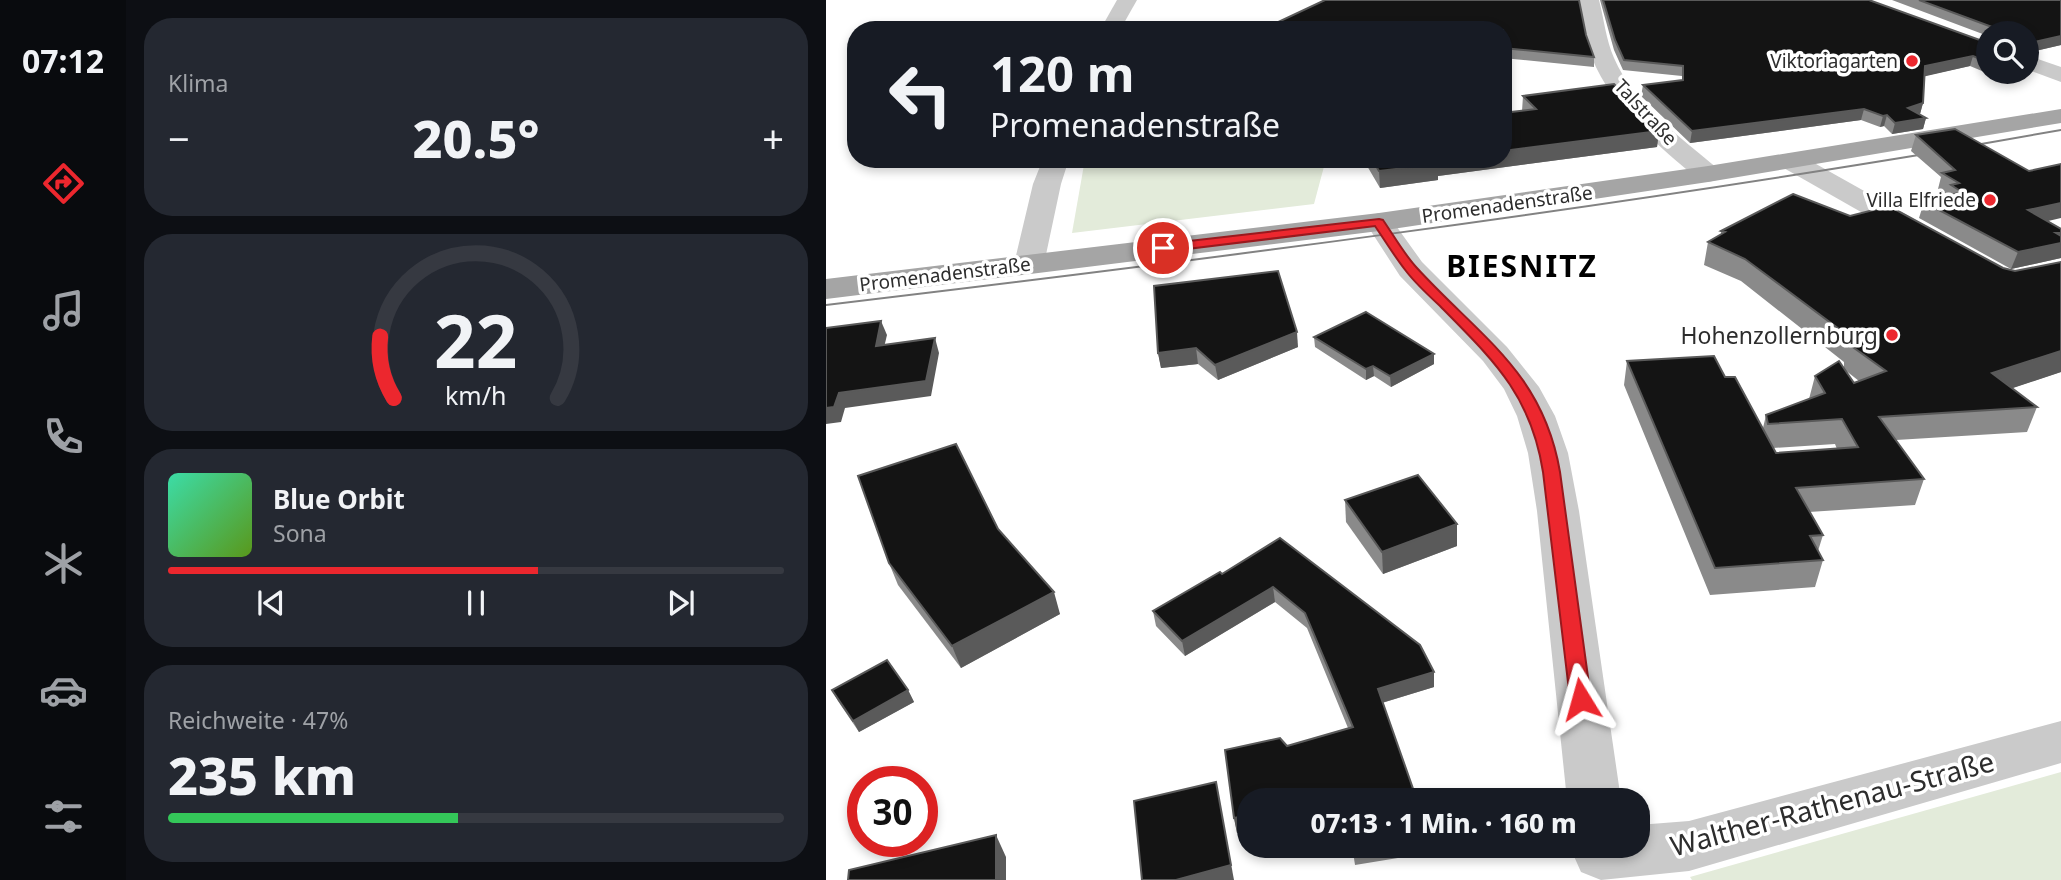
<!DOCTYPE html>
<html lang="de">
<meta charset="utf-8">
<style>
:root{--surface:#171b24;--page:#242831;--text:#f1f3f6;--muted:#9ea1a6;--line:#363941;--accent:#ec272e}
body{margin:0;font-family:"Noto Sans",sans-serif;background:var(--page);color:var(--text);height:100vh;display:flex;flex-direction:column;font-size:26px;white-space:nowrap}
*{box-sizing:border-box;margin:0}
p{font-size:23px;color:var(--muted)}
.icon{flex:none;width:38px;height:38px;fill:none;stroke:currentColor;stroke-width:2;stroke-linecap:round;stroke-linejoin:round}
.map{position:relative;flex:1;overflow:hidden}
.side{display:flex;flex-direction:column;gap:18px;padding:18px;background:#0d0f14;width:700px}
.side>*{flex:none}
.hud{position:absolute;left:21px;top:21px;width:665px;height:147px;border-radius:28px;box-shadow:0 4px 10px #0003;background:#171b24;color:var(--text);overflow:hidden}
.controls{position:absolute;left:1150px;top:21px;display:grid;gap:14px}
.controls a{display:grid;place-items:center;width:63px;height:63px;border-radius:50%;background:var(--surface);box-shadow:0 4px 10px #0003;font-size:35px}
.speed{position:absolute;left:21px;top:766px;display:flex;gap:14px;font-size:35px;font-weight:700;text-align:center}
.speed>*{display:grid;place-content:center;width:91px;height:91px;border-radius:50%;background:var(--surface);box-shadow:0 4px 10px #0003;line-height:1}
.speed .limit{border:10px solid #d22;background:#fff;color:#111}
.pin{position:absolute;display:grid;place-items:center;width:60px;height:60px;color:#fff;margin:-30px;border:4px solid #fff;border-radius:50%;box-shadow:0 2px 7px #0007}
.me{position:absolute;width:77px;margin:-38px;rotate:352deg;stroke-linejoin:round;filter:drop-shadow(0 0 5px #0008)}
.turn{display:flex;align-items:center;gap:24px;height:147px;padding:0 28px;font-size:32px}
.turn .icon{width:91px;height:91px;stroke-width:2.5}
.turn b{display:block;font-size:49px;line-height:60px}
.big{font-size:52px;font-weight:800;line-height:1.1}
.side .card{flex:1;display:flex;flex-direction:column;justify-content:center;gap:10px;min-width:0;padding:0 24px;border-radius:28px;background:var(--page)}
.side .dial{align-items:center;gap:0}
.dial svg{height:182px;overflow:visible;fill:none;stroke:var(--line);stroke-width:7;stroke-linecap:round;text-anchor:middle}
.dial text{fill:var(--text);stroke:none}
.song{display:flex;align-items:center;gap:21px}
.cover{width:84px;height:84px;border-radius:10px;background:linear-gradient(135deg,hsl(160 70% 55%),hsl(90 70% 35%))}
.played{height:7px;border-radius:4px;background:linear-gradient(90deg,var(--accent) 60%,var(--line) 60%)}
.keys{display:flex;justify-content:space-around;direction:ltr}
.heat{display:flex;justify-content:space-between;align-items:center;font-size:38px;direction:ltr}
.charge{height:10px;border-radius:5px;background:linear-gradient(90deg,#34c759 47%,var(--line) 0)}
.trip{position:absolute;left:411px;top:788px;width:413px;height:70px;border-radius:28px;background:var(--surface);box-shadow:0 4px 10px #0003;font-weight:800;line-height:70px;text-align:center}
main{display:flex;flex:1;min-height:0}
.menu{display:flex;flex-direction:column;width:126px;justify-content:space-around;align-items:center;background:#090b0e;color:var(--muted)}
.menu .icon{width:49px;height:49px}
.menu .selected{color:var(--accent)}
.menu b{font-size:32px;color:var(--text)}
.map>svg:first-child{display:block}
.green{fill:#e3ebda}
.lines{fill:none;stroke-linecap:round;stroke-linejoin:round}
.minor{fill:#cacaca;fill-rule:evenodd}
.major{fill:#a5a5a5;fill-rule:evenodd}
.tram{stroke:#828282;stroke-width:2}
.wall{fill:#8a8a8a;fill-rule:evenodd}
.shaded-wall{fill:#5a5a5a}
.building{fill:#141414;stroke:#5a5a5a;stroke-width:2}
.route{fill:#ec272e;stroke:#99191e;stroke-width:2}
.poi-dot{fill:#ec272e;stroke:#fff;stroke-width:2.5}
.labels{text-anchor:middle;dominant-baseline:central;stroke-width:7;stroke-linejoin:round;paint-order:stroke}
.far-poi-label{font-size:19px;fill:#2d2d2d;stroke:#fff;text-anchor:end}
.far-street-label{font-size:19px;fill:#2d2d2d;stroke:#fff}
.poi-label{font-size:23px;fill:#2d2d2d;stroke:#fff;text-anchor:end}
.near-street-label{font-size:28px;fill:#2d2d2d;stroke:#fff}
.district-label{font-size:30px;font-weight:bold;letter-spacing:2px;fill:#000;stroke:#fff}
</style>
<main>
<nav class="menu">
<b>07:12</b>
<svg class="icon selected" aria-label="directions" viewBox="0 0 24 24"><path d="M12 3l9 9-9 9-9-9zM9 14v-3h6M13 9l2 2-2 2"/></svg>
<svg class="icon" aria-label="music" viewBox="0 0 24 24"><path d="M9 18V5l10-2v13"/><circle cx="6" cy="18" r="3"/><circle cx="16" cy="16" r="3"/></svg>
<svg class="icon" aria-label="phone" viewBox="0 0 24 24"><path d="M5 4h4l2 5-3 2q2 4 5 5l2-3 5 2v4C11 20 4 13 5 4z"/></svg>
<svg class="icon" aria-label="climate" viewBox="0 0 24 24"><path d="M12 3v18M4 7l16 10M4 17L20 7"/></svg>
<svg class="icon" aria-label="car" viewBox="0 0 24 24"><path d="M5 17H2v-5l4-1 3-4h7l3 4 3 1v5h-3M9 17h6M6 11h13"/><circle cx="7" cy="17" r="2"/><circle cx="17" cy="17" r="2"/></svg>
<svg class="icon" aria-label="filters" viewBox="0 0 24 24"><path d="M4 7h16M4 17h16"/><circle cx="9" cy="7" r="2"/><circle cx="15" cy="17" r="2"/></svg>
</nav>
<section class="side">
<div class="card"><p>Klima</p>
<div class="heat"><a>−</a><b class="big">20.5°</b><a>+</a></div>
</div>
<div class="card dial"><svg viewBox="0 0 100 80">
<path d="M14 69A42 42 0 1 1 86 69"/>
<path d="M14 69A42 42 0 0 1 8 42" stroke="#ec272e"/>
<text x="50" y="56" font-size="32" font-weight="700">22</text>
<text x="50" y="72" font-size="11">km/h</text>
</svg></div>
<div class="card">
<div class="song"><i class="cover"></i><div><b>Blue Orbit</b><p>Sona</p></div></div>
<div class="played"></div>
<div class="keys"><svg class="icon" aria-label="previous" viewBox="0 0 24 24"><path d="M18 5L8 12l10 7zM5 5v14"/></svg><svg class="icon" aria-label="pause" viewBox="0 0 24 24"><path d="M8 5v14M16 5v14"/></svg><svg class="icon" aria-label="next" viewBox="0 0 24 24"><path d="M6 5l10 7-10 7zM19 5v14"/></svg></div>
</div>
<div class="card"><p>Reichweite · 47%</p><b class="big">235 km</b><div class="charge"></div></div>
</section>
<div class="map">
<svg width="1235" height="880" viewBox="0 0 1235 880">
<rect width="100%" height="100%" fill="#fff"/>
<g class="green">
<path d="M259,159H500L488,204L246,233Z"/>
<path d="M1235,772V880H866L864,877Z"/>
</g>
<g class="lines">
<g class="minor">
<path d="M291,0H311L294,30H274Z"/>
<path d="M753,0H773C778,19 780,40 788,58C808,104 854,137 891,168L895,174L891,180L882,182L873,180C833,146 786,108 766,58C759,40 758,19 753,0Z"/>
<path d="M1200,55L1235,67V82L1200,69Z"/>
<path d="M965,153L974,155L1106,229L1111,235L1106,241L1096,244L1086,241L956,167L952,161L956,155Z"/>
<path d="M217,159H243L235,184L218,264L214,271L203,273L192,271L188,264L207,184Z"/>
<path d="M553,213L563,216L596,262L681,347L713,387L729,416L742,453L753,511L795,800H741L711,511L702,453L691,416L678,389L657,361L574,276L539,222L543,216Z"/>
<path d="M1235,721V763L863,871L775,880L755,872L747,854L751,845H812V825L863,821Z"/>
</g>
<path class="major" d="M1235,109V123L882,182L553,231L0,299V279L553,213L882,166Z"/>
<g class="tram">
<path d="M1138,147L1235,130"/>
<path d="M0,305C371,261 742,213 1111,152"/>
</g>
</g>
<g class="wall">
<path d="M774,0H1043L1162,43V72H1169L1168,76L1144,66L1098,76L1097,103L1094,114L1100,118L1097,129L1066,134L1058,126L1054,127L1035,120L864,143L815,96L817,85L856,80V76L797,70L788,50Z"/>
<path d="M1066,0H1235V45L1200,53V33H1162V36Z"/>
<path d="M677,30L760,35L768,57V67L677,58Z"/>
<path d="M697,96L833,131L831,147L612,176V180L554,188L537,159H677L696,111Z"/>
<path d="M1090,135L1235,229V258L1185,269L1093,218L1098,202L1121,195L1112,189L1115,177L1085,151Z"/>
<path d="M895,231L1235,372L1186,388L1211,407L1201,432L1070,440L1098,479L1089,505L983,512L997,535L992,551L997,560L989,587L884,595L798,385L801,361L899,377L937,428L940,415L983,399L989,376L1018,368V362L915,281L878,265L882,242L895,235ZM1019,370L1033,381L1028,383ZM1009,444L1011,449L950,453L947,448Z"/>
<path d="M328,286L472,347L392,380L372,364L335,368L332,353Z"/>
<path d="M488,337L608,354V364L565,387L548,376L540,380L489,347Z"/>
<path d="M519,500L631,524V546L557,574L520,522Z"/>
<path d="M172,529L234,614L135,668L72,585L63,563Z"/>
<path d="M454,538L608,672V687L556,703L591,800H424L411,833L408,818L461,746L522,728L481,628L449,602L359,656L330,626L327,611L396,574Z"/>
<path d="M6,690H82L88,702L33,732L12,701Z"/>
<path d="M526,845H578V857L529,865Z"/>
</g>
<g class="shaded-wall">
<path d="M1235,36V45L1200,53V44Z"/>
<path d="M1147,56L1144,66L1096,77L1099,66Z"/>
<path d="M1097,103L1094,114L1082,108Z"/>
<path d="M1038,109L1035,120L864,143L866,131Z"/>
<path d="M1061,115L1058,126L1054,127L1057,116Z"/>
<path d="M1100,118L1097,129L1066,134L1069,123Z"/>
<path d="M833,131L831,147L612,176V180L554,188L553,171L614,159H677V151Z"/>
<path d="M1235,203V218L1196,227L1202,210Z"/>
<path d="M1230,233H1235V258L1185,269L1192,252Z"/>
<path d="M55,321L61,335L55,360L50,346Z"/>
<path d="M471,332L472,347L392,380L389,365Z"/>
<path d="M109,338L113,353L105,396L19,408L15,422L0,424V408L13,393Z"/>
<path d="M370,348L372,364L335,368L332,353Z"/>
<path d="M1235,351V372L1157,398L1166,373Z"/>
<path d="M608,354V364L565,387L564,376Z"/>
<path d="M547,366L548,376L540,380V369Z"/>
<path d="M631,524V546L557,574L556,552Z"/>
<path d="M447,587L449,602L359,656L356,641Z"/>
<path d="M228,592L234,614L135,668L126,646Z"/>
<path d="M608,672V687L552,704V689Z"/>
<path d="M82,690L88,702L33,732L27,721Z"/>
<path d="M390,782L408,880H350Z"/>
<path d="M520,794V800H494Z"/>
<path d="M424,815V831L411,833L408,818Z"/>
<path d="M170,835L180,857V880H170Z"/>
</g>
<g class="building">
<path d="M499,0H753L760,35L768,57L677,48V30H435Z"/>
<path d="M777,0H1043L1162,43V62L1147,56L1099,66L1097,103L1082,108L1100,118L1069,123L1061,115L1057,116L1038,109L866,131L817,85L857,80V66L798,60L789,40Z"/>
<path d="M1093,0H1235V36L1200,44V33H1166V27Z"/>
<path d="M788,84L833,131L677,151V113L710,109L697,96Z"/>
<path d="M1129,129L1203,171L1235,164V203L1202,210L1235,229V233H1230L1235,236V243L1192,252L1098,202L1136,192L1125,185L1133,183L1116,173L1129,170L1090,135Z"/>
<path d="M546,159H614L609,160L612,164L553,171Z"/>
<path d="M967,194L1024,216L1063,206L1177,268L1189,271L1235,262V351L1166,373L1211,407L1053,417L1098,479L970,488L997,535L984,536L997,560L889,568L801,361L888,356L899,377H909L950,453L1032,447L1016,419L942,424L940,415L999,393L989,376L1013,361L1028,383L1060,371L1024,345L1025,338L919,259L882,242L899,232L895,231Z"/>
<path d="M452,271L471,332L389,365L370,348L332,353L328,286Z"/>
<path d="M540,312L608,354L564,376L547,366L540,369L488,337Z"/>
<path d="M55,321L50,346L109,338L100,381L13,393L8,407L0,408V328Z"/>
<path d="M130,444L172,529L228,592L126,646L63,563L32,476Z"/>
<path d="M592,475L631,524L556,552L519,500Z"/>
<path d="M454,538L594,645L608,672L552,689L591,800H521L520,794L494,800H424V815L408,818L399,750L454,738L461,746L527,727L479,613L447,587L356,641L327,611L394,572L396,574Z"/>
<path d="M61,660L82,690L27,721L6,690Z"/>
<path d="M390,782L405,865L350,880H316L308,801Z"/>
<path d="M170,835V880H22L23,870Z"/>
<path d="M527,845H558L527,850Z"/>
</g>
<path class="route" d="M553,219L557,220C568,236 578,254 591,268C654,337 717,372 734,472L765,699L762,705L755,708L747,705L744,699L717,472C705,394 666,359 614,306C602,295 590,284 580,271C569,257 559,241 549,226L337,252L331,248L337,244Z"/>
<g class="poi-dot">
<circle cx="1086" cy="61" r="7"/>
<circle cx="1164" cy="200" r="7"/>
<circle cx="1066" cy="335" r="7"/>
</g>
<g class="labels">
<g class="far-poi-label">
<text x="1072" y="61">Viktoriagarten</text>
<text x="1150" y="200">Villa Elfriede</text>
</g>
<g class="far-street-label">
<text transform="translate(820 112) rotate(47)">Talstraße</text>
<text transform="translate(681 204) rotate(-8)">Promenadenstraße</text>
<text transform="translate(119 274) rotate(-7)">Promenadenstraße</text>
</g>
<g class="poi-label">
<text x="1052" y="335">Hohenzollernburg</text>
</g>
<g class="near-street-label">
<text transform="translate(1006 803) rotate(-15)">Walther-Rathenau-Straße</text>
</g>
<g class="district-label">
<text x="696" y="265">BIESNITZ</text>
</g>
</g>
</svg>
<div class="controls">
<a><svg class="icon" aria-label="search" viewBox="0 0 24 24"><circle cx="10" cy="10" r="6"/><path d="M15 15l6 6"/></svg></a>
</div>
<div class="speed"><div class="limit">30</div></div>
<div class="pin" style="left:337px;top:248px;background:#d93025"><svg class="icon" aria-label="arrive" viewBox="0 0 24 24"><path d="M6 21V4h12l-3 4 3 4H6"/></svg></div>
<svg class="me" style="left:755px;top:699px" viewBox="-20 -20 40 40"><path d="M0-17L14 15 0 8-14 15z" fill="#ec272e" stroke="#fff" stroke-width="4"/></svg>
<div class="trip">07:13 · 1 Min. · 160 m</div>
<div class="hud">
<div class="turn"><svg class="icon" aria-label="left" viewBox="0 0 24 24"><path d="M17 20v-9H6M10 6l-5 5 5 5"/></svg><div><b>120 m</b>Promenadenstraße</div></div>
</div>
</div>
</main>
